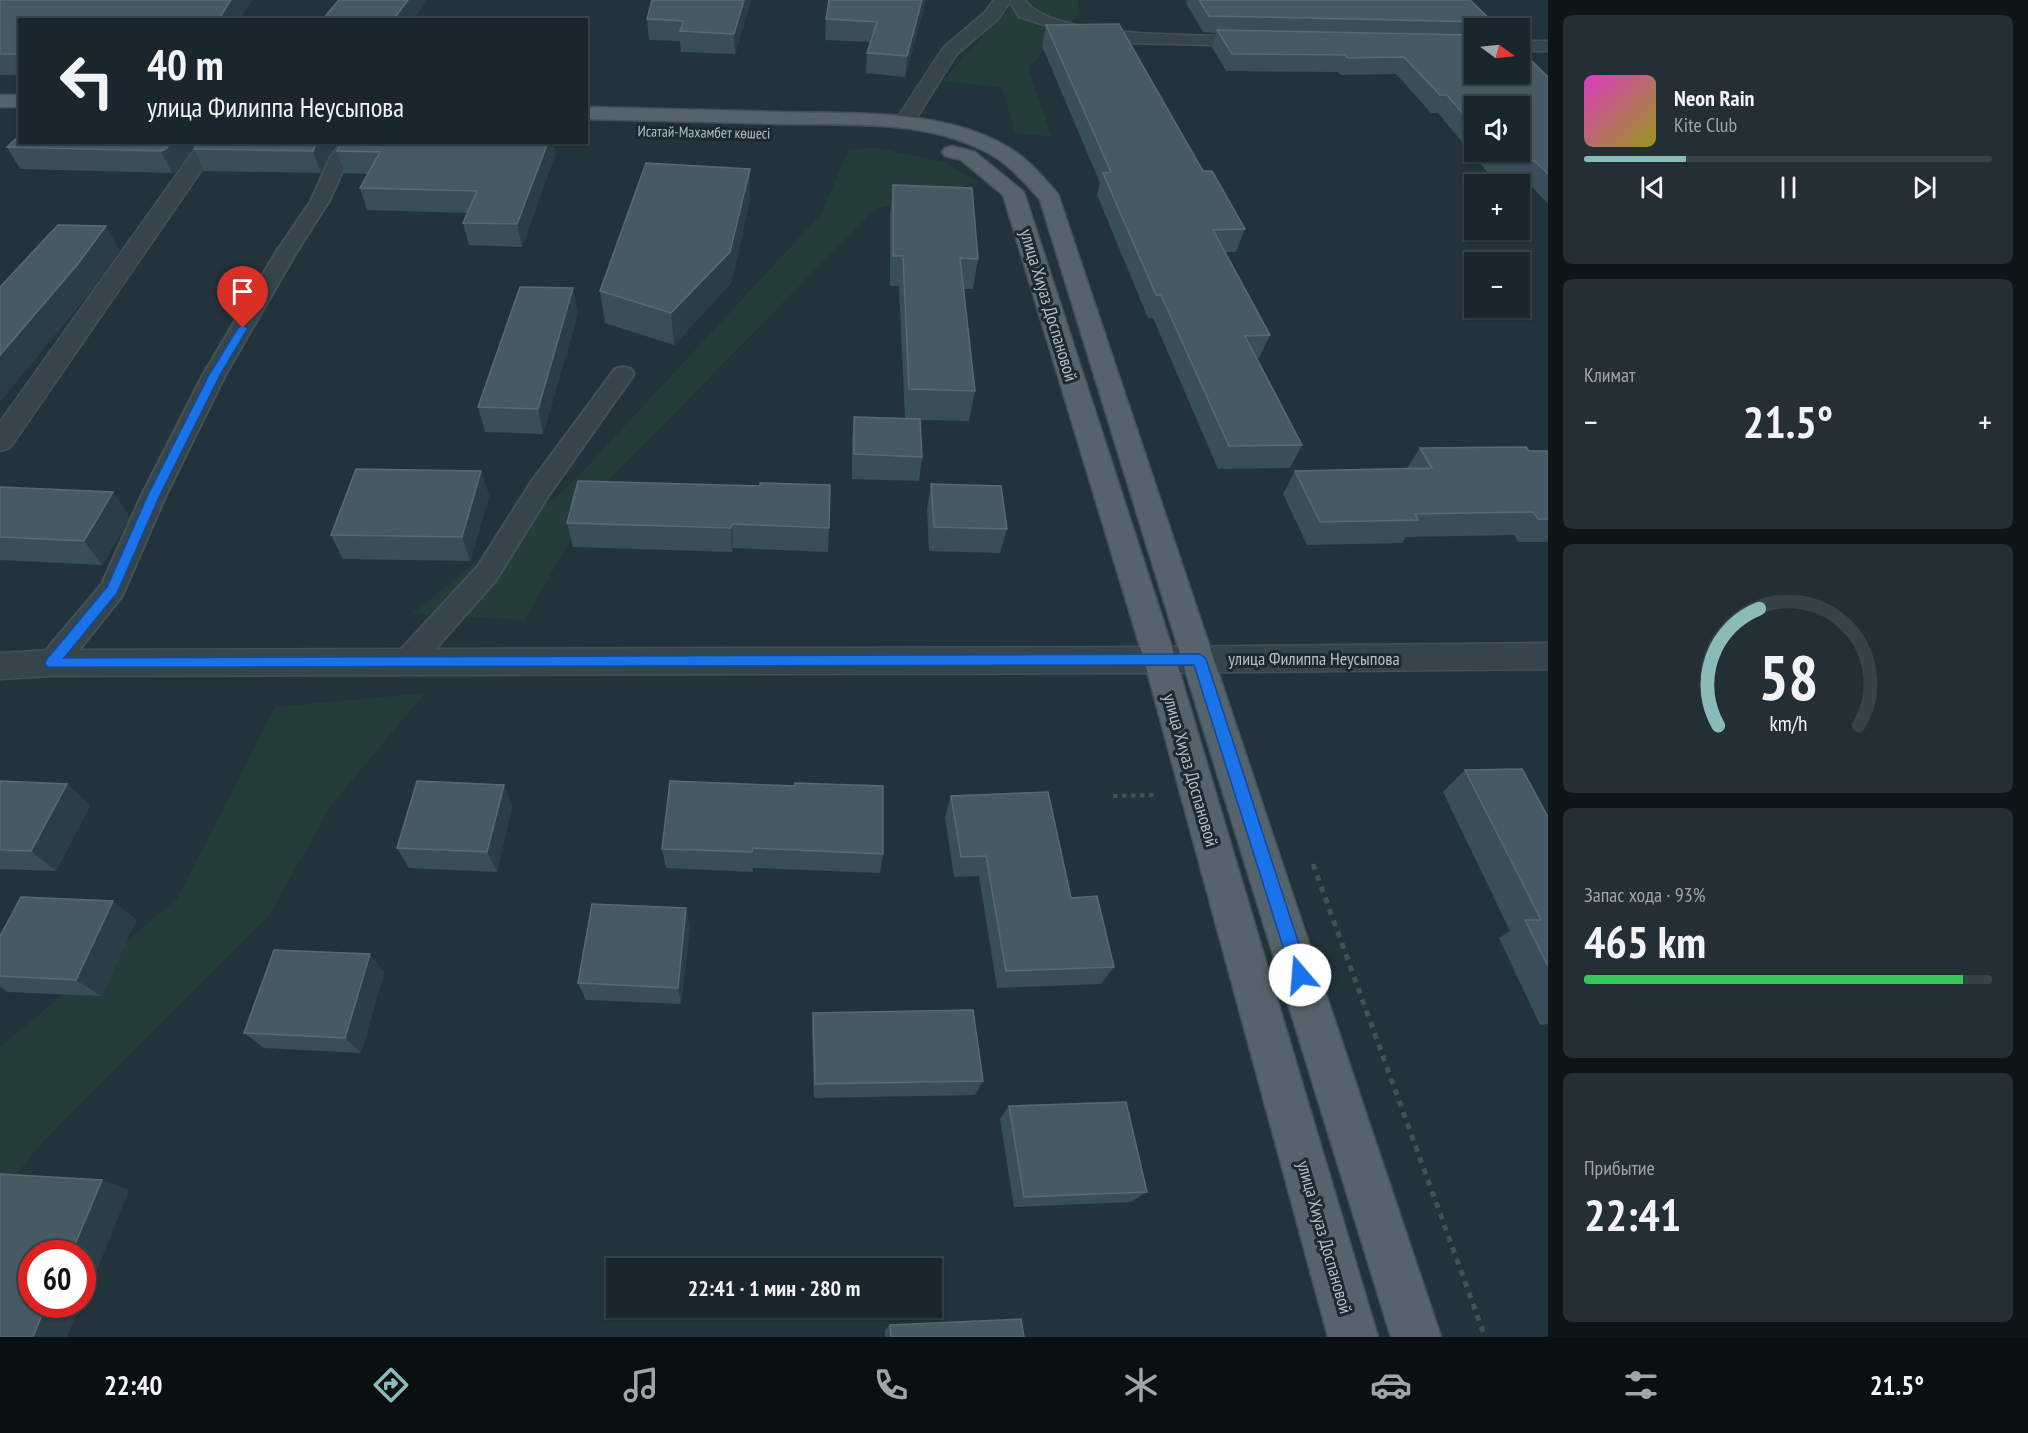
<!DOCTYPE html>
<html lang="ru">
<meta charset="utf-8">
<style>
:root{--surface:#1a262d;--page:#232e35;--text:#f1f3f6;--muted:#9fa5aa;--line:#384349;--accent:#8bbbb9}
body{margin:0;font-family:"PT Sans Narrow",sans-serif;background:var(--page);color:var(--text);height:100vh;display:flex;flex-direction:column;font-size:22px;white-space:nowrap}
*{box-sizing:border-box;margin:0}
p{font-size:20px;color:var(--muted)}
.icon{flex:none;width:33px;height:33px;fill:none;stroke:currentColor;stroke-width:2;stroke-linecap:round;stroke-linejoin:round}
.map{position:relative;flex:1;overflow:hidden}
.details{display:flex;flex-direction:column;gap:15px;padding:15px;background:#0e1519;width:480px}
.details>*{flex:none}
.top-card{position:absolute;left:18px;top:18px;width:570px;height:126px;border-radius:0px;box-shadow:0 2px 4px #0004,0 0 0 2px var(--line);background:#1a262d;color:var(--text);overflow:hidden}
.needle{width:39px;rotate:105deg}
.buttons{position:absolute;left:1464px;top:18px;display:grid;gap:12px}
.buttons a{display:grid;place-items:center;width:66px;height:66px;border-radius:0px;background:var(--surface);box-shadow:0 2px 4px #0004,0 0 0 2px var(--line);font-size:30px}
.speed{position:absolute;left:18px;top:1240px;display:flex;gap:12px;font-size:30px;font-weight:700;text-align:center}
.speed>*{display:grid;place-content:center;width:78px;height:78px;border-radius:50%;background:var(--surface);box-shadow:0 2px 4px #0004,0 0 0 2px var(--line);line-height:1}
.speed .limit{border:9px solid #d22;background:#fff;color:#111}
.pin{position:absolute;display:grid;place-items:center;width:51px;height:51px;color:#fff;margin:-62px -26px;border-radius:50% 50% 50% 0;rotate:-45deg;box-shadow:0 0 6px #0007}
.pin .icon{rotate:45deg}
.me{position:absolute;width:66px;margin:-33px;rotate:342deg;stroke-linejoin:round;filter:drop-shadow(0 0 4px #0008)}
.turn{display:flex;align-items:center;gap:21px;height:126px;padding:0 30px;font-size:27px}
.turn .icon{width:78px;height:78px;stroke-width:2.5}
.turn b{display:block;font-size:42px;line-height:51px}
.big{font-size:45px;font-weight:600;line-height:1.1}
.details .card{flex:1;display:flex;flex-direction:column;justify-content:center;gap:9px;min-width:0;padding:0 21px;border-radius:9px;background:var(--page)}
.details .dial{align-items:center;gap:0}
.dial svg{height:156px;overflow:visible;fill:none;stroke:var(--line);stroke-width:7;stroke-linecap:round;text-anchor:middle}
.dial text{fill:var(--text);stroke:none}
.song{display:flex;align-items:center;gap:18px}
.cover{width:72px;height:72px;border-radius:9px;background:linear-gradient(135deg,hsl(310 70% 55%),hsl(60 70% 35%))}
.played{height:6px;border-radius:3px;background:linear-gradient(90deg,var(--accent) 25%,var(--line) 25%)}
.keys{display:flex;justify-content:space-around;direction:ltr}
.heat{display:flex;justify-content:space-between;align-items:center;font-size:33px;direction:ltr}
.charge{height:9px;border-radius:4px;background:linear-gradient(90deg,#34c759 93%,var(--line) 0)}
.trip{position:absolute;left:606px;top:1258px;width:336px;height:60px;border-radius:0px;background:var(--surface);box-shadow:0 2px 4px #0004,0 0 0 2px var(--line);font-weight:600;line-height:60px;text-align:center}
.tab-bar{display:flex;height:96px;justify-content:space-around;align-items:center;background:#0a0f12;color:var(--muted)}
.tab-bar .icon{width:42px;height:42px}
.tab-bar .active{color:var(--accent)}
.tab-bar b{font-size:27px;color:var(--text)}
main{display:flex;flex:1;min-height:0}
.map>svg:first-child{display:block}
.green{fill:#243d3b}
.lines{fill:none;stroke-linecap:round;stroke-linejoin:round}
.lane-casing{stroke:#425058;stroke-width:4}
.street-casing{stroke:#425058;stroke-width:3}
.primary-casing{stroke:#425058;stroke-width:3}
.path-far1{stroke:#3d5552;stroke-width:4;stroke-dasharray:4.5 4.5;stroke-linecap:butt}
.path{stroke:#3d5552;stroke-width:5;stroke-dasharray:6 6;stroke-linecap:butt}
.lane{fill:#36444c;fill-rule:evenodd}
.street{fill:#36444c;fill-rule:evenodd}
.primary{fill:#54636c;fill-rule:evenodd}
.wall{fill:#3a4e58;fill-rule:evenodd}
.shaded-wall{fill:#2b3e48}
.building{fill:#475a64;stroke:#586a74;stroke-width:1.5}
.route{fill:#1a73e8;stroke:#114b97;stroke-width:1.5}
.labels{text-anchor:middle;dominant-baseline:central;stroke-width:6;stroke-linejoin:round;paint-order:stroke}
.far-street-label{font-size:15px;fill:#b2bfc8;stroke:#1b2931}
.street-label{font-size:18px;fill:#b2bfc8;stroke:#1b2931}
</style>
<main>
<div class="map">
<svg width="1548" height="1337" viewBox="0 0 1548 1337">
<rect width="100%" height="100%" fill="#22333c"/>
<g class="green">
<path d="M1016,0H1078L1080,13L1028,68L1052,137L1015,133L1002,87L942,81Z"/>
<path d="M877,148L943,162L980,182L875,209L597,492L525,620L412,614L570,485L821,214L849,149Z"/>
<path d="M425,693L332,804L269,915L39,1146L0,1195V1047L177,899L275,707Z"/>
</g>
<g class="lines">
<g class="lane-casing">
<g id="lane">
<path d="M342,142H359L348,159L329,201L297,251L225,375L165,497L122,596L62,671L52,674L42,671L38,663L42,655L102,584L141,497L203,375L277,251L311,201L330,158Z"/>
<path d="M623,367L631,369L634,374L548,496L496,580L416,671L406,674L396,671L392,663L396,655L478,566L530,484L615,369Z"/>
</g>
</g>
<g class="street-casing">
<g id="street">
<path d="M994,0H1025C1050,40 1213,35 1260,36L1266,37L1269,41L1266,45L1260,46L1123,43L1083,37L1019,17L1010,2L997,20L956,55L911,127H897L894,123L943,48L985,12Z"/>
<rect x="1520" y="41" width="28" height="10"/>
<path d="M200,142H221L10,448L0,451V422Z"/>
<path d="M1548,643V669L1160,673L52,676L0,679V653L52,650L1160,647Z"/>
</g>
</g>
<g class="primary-casing">
<g id="primary">
<rect x="0" y="95" width="20" height="12"/>
<path d="M586,107C652,109 717,110 782,112C852,114 932,109 997,141C1025,155 1038,171 1058,194L1441,1337H1391L1040,200C1022,179 1007,162 982,150C922,120 848,125 783,124C718,122 652,121 586,119Z"/>
<path d="M952,146L975,152L1024,192L1176,660L1378,1337H1328L1144,660L1003,195L961,160L945,156L942,152L945,148Z"/>
</g>
</g>
<path class="path-far1" d="M1113,796L1154,795"/>
<path class="path" d="M1313,864L1485,1337"/>
<use href="#lane" class="lane"/>
<use href="#street" class="street"/>
<use href="#primary" class="primary"/>
</g>
<g class="wall">
<path d="M0,0H252L239,20H20V75H0Z"/>
<path d="M652,0H751L735,54L681,52L680,41L649,40L647,19Z"/>
<path d="M926,0L905,77L866,73L867,53L870,42L825,40L826,19Z"/>
<path d="M1187,0H1470L1499,28H1474V74L1548,77V204L1525,179H1493L1438,113H1431L1396,74L1341,75L1338,72L1226,71L1212,47L1216,33L1203,32L1186,3ZM1474,106L1520,152H1474Z"/>
<path d="M1046,25L1203,171L1245,229L1236,252H1225L1270,335L1259,358H1257L1302,445L1290,468L1218,469L1153,318H1148L1097,195L1100,183L1042,46Z"/>
<path d="M198,142L177,171L172,173L20,169L7,147Z"/>
<path d="M198,142H339L328,157L321,173L204,171L194,149Z"/>
<path d="M342,142H553L555,155L522,247L469,245L463,223L468,213L367,210L360,188L368,174L344,173L337,151Z"/>
<path d="M750,169V200L731,283L674,345L605,323L600,291Z"/>
<path d="M893,185L978,259L973,289H963L975,391L969,421L920,420L922,457L919,481L852,479V442L854,417L905,418L899,286H890V215Z"/>
<path d="M578,313L543,434L485,432L478,407Z"/>
<path d="M1420,448L1529,451H1548V542H1518L1514,535L1406,537L1402,543L1307,545L1283,494L1295,471L1407,468Z"/>
<path d="M481,471L489,496L470,561L343,559L331,535Z"/>
<path d="M578,481L829,528L828,552L733,548L732,552L573,547L567,523Z"/>
<path d="M931,484L1007,529L1000,553L929,551L927,509Z"/>
<path d="M0,487L130,517L102,565L0,560Z"/>
<path d="M1465,770L1548,817V1024L1540,1025L1499,938L1510,931L1443,792Z"/>
<path d="M0,781L67,784L90,805L56,871L0,869Z"/>
<path d="M670,781L883,854L880,873L753,868V872L666,868L662,849Z"/>
<path d="M504,785L512,806L497,872L409,868L397,848Z"/>
<path d="M951,796L1071,898L1114,967L1101,984L997,988L979,876L954,877L945,817Z"/>
<path d="M113,901L136,920L101,996L8,992L0,987V936Z"/>
<path d="M686,908L690,927L681,1004L586,1000L578,983Z"/>
<path d="M384,972L361,1053L264,1048L244,1033Z"/>
<path d="M813,1013L983,1081L975,1095L814,1098L812,1029Z"/>
<path d="M1009,1106L1147,1192L1131,1202L1014,1207L1000,1119Z"/>
<path d="M890,1325L1024,1337H885V1330Z"/>
</g>
<g class="shaded-wall">
<path d="M231,0H252L239,20H218Z"/>
<path d="M408,0H428L413,20H393Z"/>
<path d="M744,0H751L735,54L734,34Z"/>
<path d="M922,0H926L905,77L907,56Z"/>
<path d="M171,142H198L177,171L172,173L161,151Z"/>
<path d="M317,142H339L328,157L321,173L313,151Z"/>
<path d="M548,142H553L555,155L522,247L517,224Z"/>
<path d="M750,169V200L731,283L674,345L671,313Z"/>
<path d="M106,226L120,250L92,290L0,402V355Z"/>
<path d="M573,288L578,313L543,434L538,409Z"/>
<path d="M481,471L489,496L470,561L462,537Z"/>
<path d="M113,492L130,517L102,565L84,541Z"/>
<path d="M732,524L733,548L732,552L731,528Z"/>
<path d="M67,784L90,805L56,871L31,851Z"/>
<path d="M504,785L512,806L497,872L487,852Z"/>
<path d="M113,901L136,920L101,996L76,980Z"/>
<path d="M686,908L690,927L681,1004L678,988Z"/>
<path d="M370,954L384,972L361,1053L345,1038Z"/>
<path d="M102,1180L129,1190L87,1295L82,1294V1254H71Z"/>
<path d="M46,1305H80L67,1337H33Z"/>
</g>
<g class="building">
<path d="M0,0H231L218,20H20V54H0Z"/>
<path d="M339,0H408L393,20H322Z"/>
<path d="M652,0H744L734,34L680,31L684,21L647,19Z"/>
<path d="M829,0H922L907,56L867,53L877,22L826,19Z"/>
<path d="M1199,0H1470L1499,28H1484V22L1209,16Z"/>
<path d="M1119,24L1203,171H1212L1245,229L1213,230L1270,335L1245,336L1302,445L1229,446L1161,295H1156L1103,173L1111,172L1046,25Z"/>
<path d="M1217,30L1474,35V74H1520V49L1548,77V174L1535,161H1504L1496,152H1520V106H1474V127L1447,95H1440L1404,57L1348,58L1345,55L1232,54Z"/>
<path d="M20,135V142H171L166,149L161,151L7,147Z"/>
<path d="M198,142H317L313,151L194,149Z"/>
<path d="M342,142H548L517,224L463,223L477,191L360,188L380,152L337,151Z"/>
<path d="M646,163L750,169L730,252L671,313L600,291Z"/>
<path d="M893,185L972,188L978,259L960,258L975,391L909,389L903,256H893Z"/>
<path d="M58,225L106,226L77,265L0,355V287Z"/>
<path d="M520,287L573,288L538,409L478,407Z"/>
<path d="M854,417L920,419L922,457L854,454Z"/>
<path d="M1526,447L1529,451H1548V519H1538L1533,512L1415,514L1418,520L1320,522L1295,471L1432,468L1420,448Z"/>
<path d="M356,469L481,471L462,537L331,535Z"/>
<path d="M578,481L760,486V483L830,485L829,528L732,524L731,528L567,523Z"/>
<path d="M931,484L1001,486L1007,529L934,527Z"/>
<path d="M0,487L113,492L84,541L0,537Z"/>
<path d="M1522,769L1548,817V966L1525,920H1541L1465,770Z"/>
<path d="M0,781L67,784L31,851L0,850Z"/>
<path d="M417,781L504,785L487,852L397,848Z"/>
<path d="M670,781L795,786V783L883,786V854L753,848L752,852L662,849Z"/>
<path d="M1048,792L1071,898L1097,896L1114,967L1006,971L986,856L961,857L951,796Z"/>
<path d="M21,897L113,901L76,980L0,976V936Z"/>
<path d="M592,904L686,908L678,988L578,983Z"/>
<path d="M274,950L370,954L345,1038L244,1033Z"/>
<path d="M973,1010L983,1081L815,1084L813,1013Z"/>
<path d="M1126,1102L1147,1192L1024,1197L1009,1106Z"/>
<path d="M0,1174L102,1180L71,1254H32V1305H46L33,1337H0Z"/>
<path d="M1021,1319L1024,1337H891L890,1325Z"/>
</g>
<path class="route" d="M243,325L248,328L220,375L159,497L117,593L64,658L1200,654L1206,659L1309,975L1306,981L1300,983L1294,981L1292,975L1194,665L47,667L45,663L47,659L107,587L147,497L209,375L238,328Z"/>
<g class="labels">
<g class="far-street-label">
<text transform="translate(704 132) rotate(1)">Исатай-Махамбет көшесі</text>
</g>
<g class="street-label">
<text transform="translate(1049 305) rotate(73)">улица Хиуаз Доспановой</text>
<text x="1314" y="658">улица Филиппа Неусыпова</text>
<text transform="translate(1191 770) rotate(74)">улица Хиуаз Доспановой</text>
<text transform="translate(1325 1237) rotate(74)">улица Хиуаз Доспановой</text>
</g>
</g>
</svg>
<div class="buttons">
<a><svg class="needle" viewBox="-14 -14 28 28"><path d="M0-13l5 13h-10z" fill="#e53935"/><path d="M0 13l5-13h-10z" fill="#9fa5aa"/></svg></a>
<a><svg class="icon" aria-label="sound" viewBox="0 0 24 24"><path d="M4 9h4l5-4v14l-5-4H4zM17 9q2 3 0 6"/></svg></a>
<a>+</a>
<a>−</a>
</div>
<div class="speed"><div class="limit">60</div></div>
<div class="pin" style="left:243px;top:328px;background:#d93025"><svg class="icon" aria-label="arrive" viewBox="0 0 24 24"><path d="M6 21V4h12l-3 4 3 4H6"/></svg></div>
<svg class="me" style="left:1300px;top:975px" viewBox="-20 -20 40 40"><circle r="19" fill="#fff"/><path d="M0-13L10 11 0 6-10 11z" fill="#1a73e8"/></svg>
<div class="trip">22:41 · 1 мин · 280 m</div>
<div class="top-card">
<div class="turn"><svg class="icon" aria-label="left" viewBox="0 0 24 24"><path d="M17 20v-9H6M10 6l-5 5 5 5"/></svg><div><b>40 m</b>улица Филиппа Неусыпова</div></div>
</div>
</div>
<section class="details">
<div class="card">
<div class="song"><i class="cover"></i><div><b>Neon Rain</b><p>Kite Club</p></div></div>
<div class="played"></div>
<div class="keys"><svg class="icon" aria-label="previous" viewBox="0 0 24 24"><path d="M18 5L8 12l10 7zM5 5v14"/></svg><svg class="icon" aria-label="pause" viewBox="0 0 24 24"><path d="M8 5v14M16 5v14"/></svg><svg class="icon" aria-label="next" viewBox="0 0 24 24"><path d="M6 5l10 7-10 7zM19 5v14"/></svg></div>
</div>
<div class="card"><p>Климат</p>
<div class="heat"><a>−</a><b class="big">21.5°</b><a>+</a></div>
</div>
<div class="card dial"><svg viewBox="0 0 100 80">
<path d="M14 69A42 42 0 1 1 86 69"/>
<path d="M14 69A42 42 0 0 1 35 9" stroke="#8bbbb9"/>
<text x="50" y="56" font-size="32" font-weight="700">58</text>
<text x="50" y="72" font-size="11">km/h</text>
</svg></div>
<div class="card"><p>Запас хода · 93%</p><b class="big">465 km</b><div class="charge"></div></div>
<div class="card"><p>Прибытие</p><b class="big">22:41</b></div>
</section>
</main>
<nav class="tab-bar">
<b>22:40</b>
<svg class="icon active" aria-label="directions" viewBox="0 0 24 24"><path d="M12 3l9 9-9 9-9-9zM9 14v-3h6M13 9l2 2-2 2"/></svg>
<svg class="icon" aria-label="music" viewBox="0 0 24 24"><path d="M9 18V5l10-2v13"/><circle cx="6" cy="18" r="3"/><circle cx="16" cy="16" r="3"/></svg>
<svg class="icon" aria-label="phone" viewBox="0 0 24 24"><path d="M5 4h4l2 5-3 2q2 4 5 5l2-3 5 2v4C11 20 4 13 5 4z"/></svg>
<svg class="icon" aria-label="climate" viewBox="0 0 24 24"><path d="M12 3v18M4 7l16 10M4 17L20 7"/></svg>
<svg class="icon" aria-label="car" viewBox="0 0 24 24"><path d="M5 17H2v-5l4-1 3-4h7l3 4 3 1v5h-3M9 17h6M6 11h13"/><circle cx="7" cy="17" r="2"/><circle cx="17" cy="17" r="2"/></svg>
<svg class="icon" aria-label="filters" viewBox="0 0 24 24"><path d="M4 7h16M4 17h16"/><circle cx="9" cy="7" r="2"/><circle cx="15" cy="17" r="2"/></svg>
<b>21.5°</b>
</nav>
